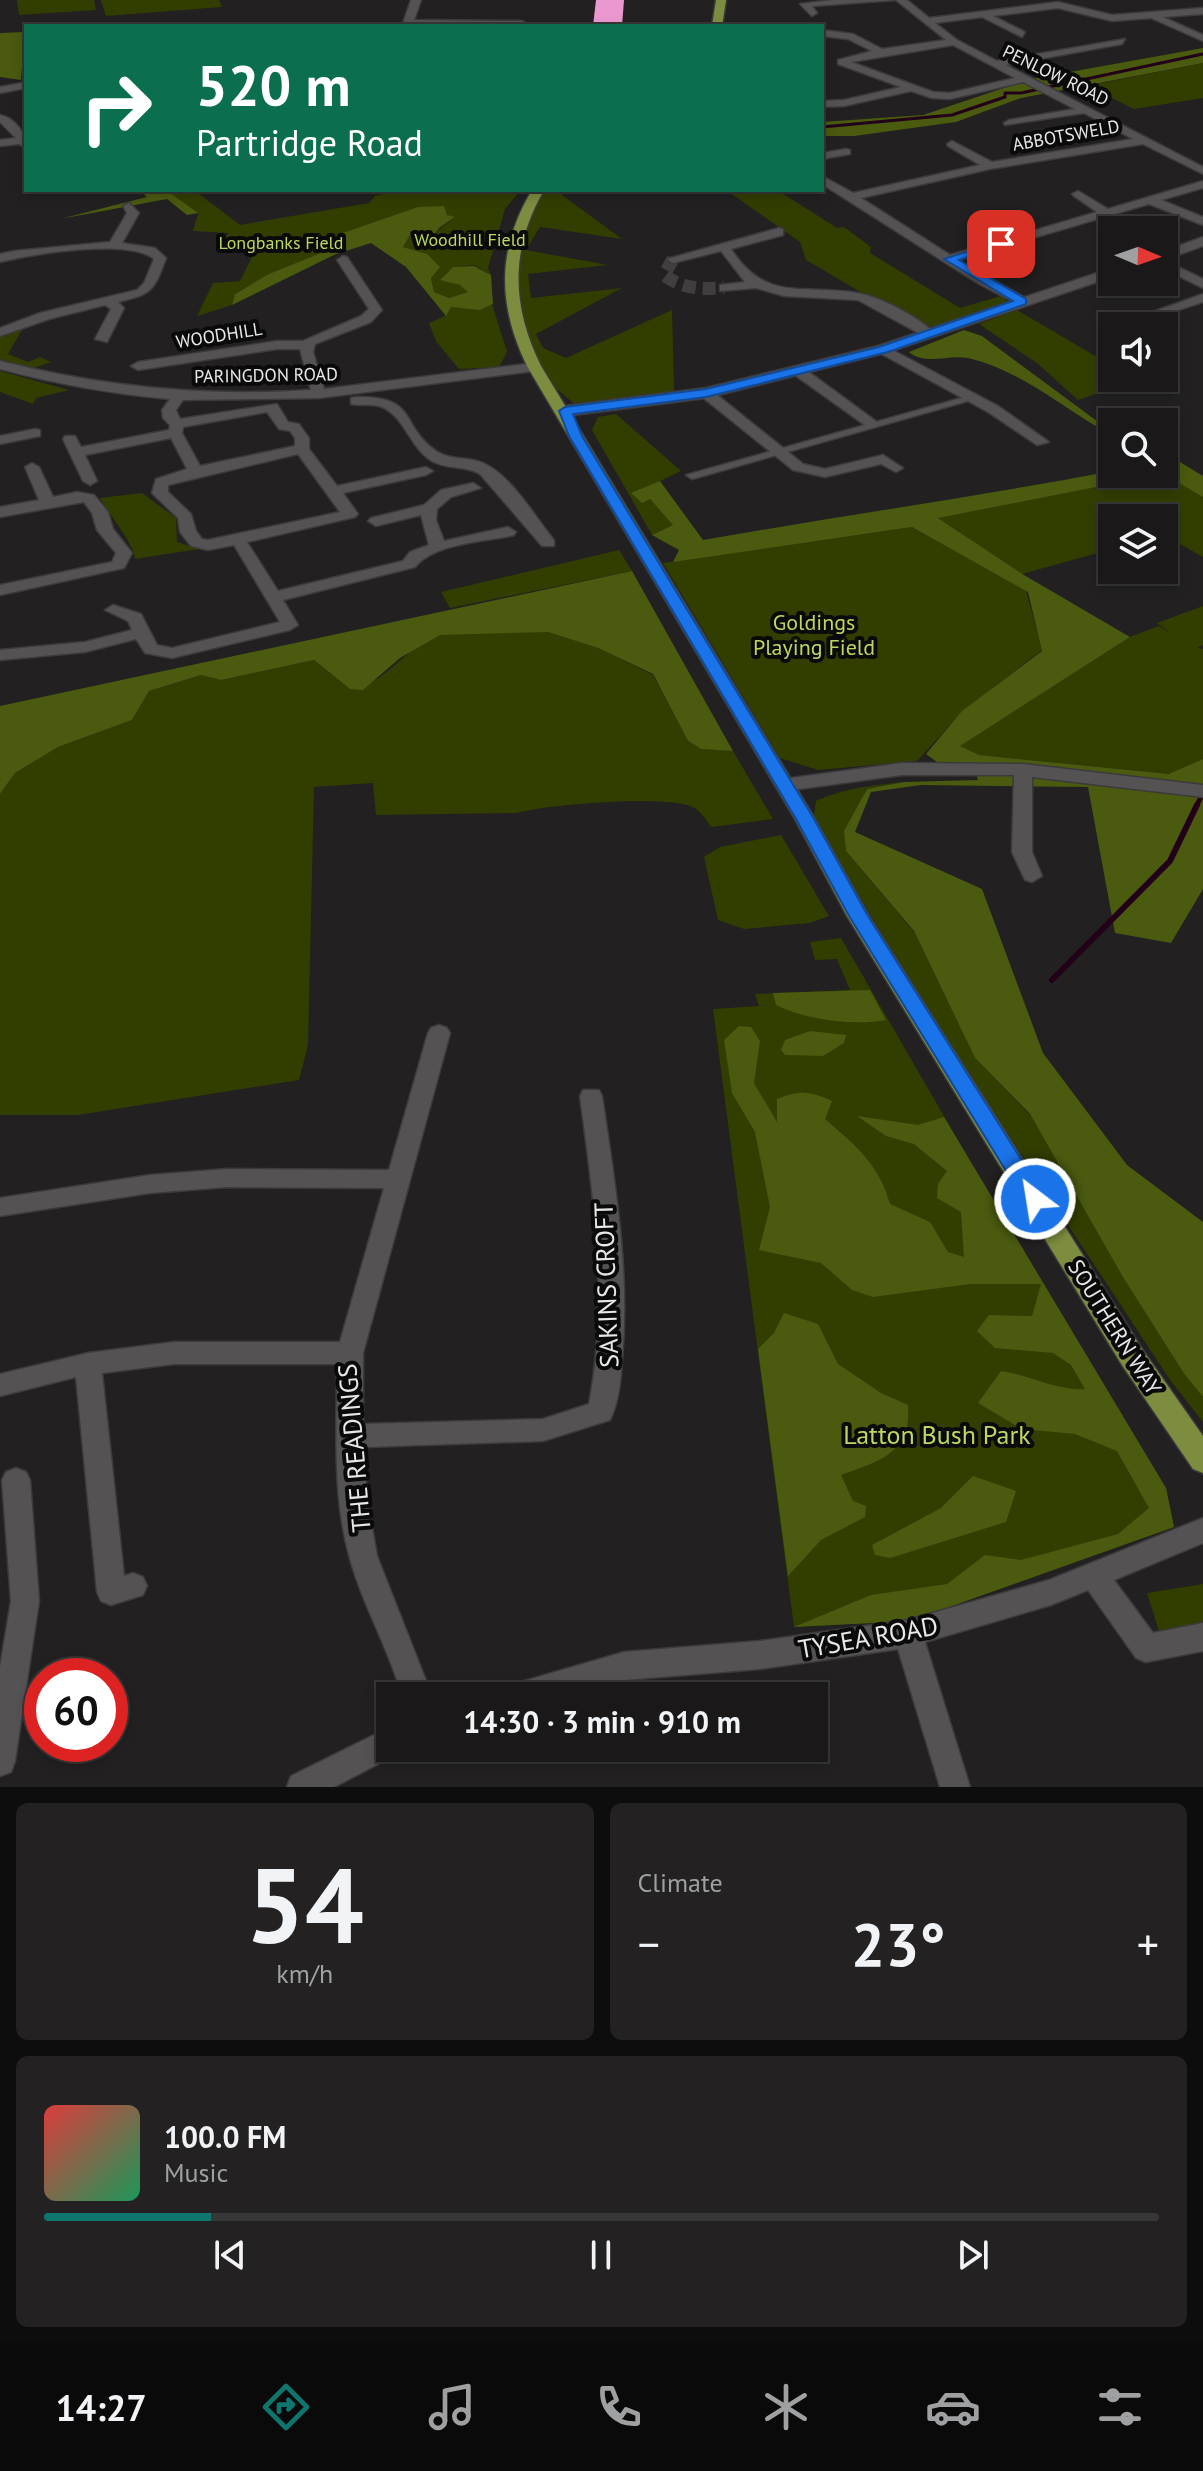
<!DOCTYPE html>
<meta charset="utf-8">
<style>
:root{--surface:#1a1819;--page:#232122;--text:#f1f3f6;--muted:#9fa0a2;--line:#383738;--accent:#0f766e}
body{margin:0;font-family:"PT Sans",sans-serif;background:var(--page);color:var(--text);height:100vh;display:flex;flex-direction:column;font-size:30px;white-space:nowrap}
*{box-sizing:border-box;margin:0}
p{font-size:26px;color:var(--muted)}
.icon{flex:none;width:44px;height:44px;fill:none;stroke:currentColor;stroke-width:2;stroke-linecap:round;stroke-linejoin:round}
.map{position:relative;height:1787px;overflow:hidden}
.panel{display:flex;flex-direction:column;gap:16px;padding:16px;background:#0e0d0e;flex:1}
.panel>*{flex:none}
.top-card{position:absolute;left:24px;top:24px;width:800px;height:168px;border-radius:0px;box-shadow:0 4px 12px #0003,0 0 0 2px var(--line);background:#0b6e4f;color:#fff;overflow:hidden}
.needle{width:52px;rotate:92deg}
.buttons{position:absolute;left:1098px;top:216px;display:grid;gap:16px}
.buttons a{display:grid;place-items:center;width:80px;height:80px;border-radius:0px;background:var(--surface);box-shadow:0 4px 12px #0003,0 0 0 2px var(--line);font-size:40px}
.speed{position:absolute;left:24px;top:1658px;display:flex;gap:16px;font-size:40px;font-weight:700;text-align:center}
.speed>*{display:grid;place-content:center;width:104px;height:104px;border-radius:50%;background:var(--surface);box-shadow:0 4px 12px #0003,0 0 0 2px var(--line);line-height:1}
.speed .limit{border:12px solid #d22;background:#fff;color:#111}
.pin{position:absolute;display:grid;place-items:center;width:68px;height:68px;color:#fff;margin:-34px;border-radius:16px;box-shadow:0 4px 12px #0006}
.me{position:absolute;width:88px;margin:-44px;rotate:329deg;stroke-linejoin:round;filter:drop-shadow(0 0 6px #0008)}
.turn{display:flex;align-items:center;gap:28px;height:168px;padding:0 40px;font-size:36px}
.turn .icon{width:104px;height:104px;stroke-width:2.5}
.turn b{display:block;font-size:56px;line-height:68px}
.big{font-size:60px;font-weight:800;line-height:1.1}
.panel .card{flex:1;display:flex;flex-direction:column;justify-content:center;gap:12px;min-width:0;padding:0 28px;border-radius:12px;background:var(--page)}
.panel .dial{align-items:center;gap:0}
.dial b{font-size:104px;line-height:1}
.song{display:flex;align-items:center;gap:24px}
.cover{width:96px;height:96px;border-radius:12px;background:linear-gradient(135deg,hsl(0 70% 55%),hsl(150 70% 35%))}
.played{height:8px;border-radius:4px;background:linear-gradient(90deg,var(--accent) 15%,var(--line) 15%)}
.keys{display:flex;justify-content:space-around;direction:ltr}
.heat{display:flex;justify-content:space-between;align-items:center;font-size:44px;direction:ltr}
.panel .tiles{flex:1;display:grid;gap:16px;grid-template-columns:1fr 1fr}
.card:last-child{grid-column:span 2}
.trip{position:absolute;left:376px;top:1682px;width:452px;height:80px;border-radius:0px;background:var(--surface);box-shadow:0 4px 12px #0003,0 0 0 2px var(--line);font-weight:800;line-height:80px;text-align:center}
.tab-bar{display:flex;height:128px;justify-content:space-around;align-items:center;background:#0a0a0a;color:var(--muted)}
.tab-bar .icon{width:56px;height:56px}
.tab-bar .selected{color:var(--accent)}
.tab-bar b{font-size:36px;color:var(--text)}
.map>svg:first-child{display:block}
.green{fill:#323e00}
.forest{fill:#4a5a0f}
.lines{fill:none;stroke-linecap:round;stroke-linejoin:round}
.stream-far2{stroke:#220019;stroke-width:3}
.stream-far1{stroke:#220019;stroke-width:5}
.stream{stroke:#220019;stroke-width:6}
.building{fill:#eb98d1}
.minor-tunnel{stroke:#403e3f;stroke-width:13;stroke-dasharray:13 7;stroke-linecap:butt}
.pedestrian-casing{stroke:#3c3a3c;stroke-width:3}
.minor-casing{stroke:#3c3a3c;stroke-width:3}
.tertiary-casing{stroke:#3c3a3c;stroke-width:3}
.primary-casing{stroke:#3c3a3c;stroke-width:3}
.pedestrian{fill:#555254;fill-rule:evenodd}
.minor{fill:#555254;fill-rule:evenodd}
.tertiary{fill:#555254;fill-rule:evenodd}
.primary{fill:#7d8d40;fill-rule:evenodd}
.route{fill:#1a73e8;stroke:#114b97;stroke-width:2}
.labels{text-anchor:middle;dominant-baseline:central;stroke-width:8;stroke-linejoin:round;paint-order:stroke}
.far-street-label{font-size:18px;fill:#e8e7e8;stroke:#0b0a0a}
.far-park-label{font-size:18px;fill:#bbd960;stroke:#0b0a0a}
.park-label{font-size:22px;fill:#bbd960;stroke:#0b0a0a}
.street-label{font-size:22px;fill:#e8e7e8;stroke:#0b0a0a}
.near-street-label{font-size:26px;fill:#e8e7e8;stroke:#0b0a0a}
.near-park-label{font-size:26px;fill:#bbd960;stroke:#0b0a0a}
</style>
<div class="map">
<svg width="1203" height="1787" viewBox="0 0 1203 1787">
<rect width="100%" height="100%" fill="#222021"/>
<g class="green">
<path d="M17,0H94L96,10L19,15Z"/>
<path d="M101,0H219L222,7L106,16Z"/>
<path d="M1203,63V98L1134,109L1087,86Z"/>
<path d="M165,190H194L240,225L369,203L375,196L393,191L521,190L505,209L488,268L491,275L474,265L453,267L441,279L460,285L469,292L449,298L434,292L426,254L403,247L410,235L433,234L454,218L447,215C373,237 301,255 235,294L232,305L197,316L213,283L240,281L255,251L221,248L228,233L193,231L198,214Z"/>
<path d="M544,190H564L562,195L622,239L540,227L526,250L608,265L528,274L531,298L622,288L536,334L543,348L566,358L672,310L674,391L578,407L539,374L521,309L515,258L529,211Z"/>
<path d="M726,190H777L837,228L844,227L871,247L870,253L960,308L1001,296L1008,302L931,327L915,324L806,260L800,242Z"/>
<path d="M492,304L507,352L499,367L459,369L436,341L429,323L445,316L451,307L480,309Z"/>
<path d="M1017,310L1102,360L1112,358V378H1143L1078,400L1037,363L979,324Z"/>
<path d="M23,328L8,354L28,362L40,357L51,362L32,369L0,359V337Z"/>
<path d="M0,371L69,390L36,398L33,404L0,392Z"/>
<path d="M616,414L681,471L660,481L650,499L674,525L652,535L592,430L598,417Z"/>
<path d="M1166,473L1203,497V557L1164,535V518H1112V549L1022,574L937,517Z"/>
<path d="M142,493L176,518L177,542L199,549L135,559C134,543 109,515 100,498Z"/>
<path d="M912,527L1026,590L1042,650L963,711L917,761L818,770L780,758L663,563Z"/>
<path d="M619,550L632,571L450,608L441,592Z"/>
<path d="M1203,606V645L1197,648L1203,649V759L1170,774L979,755L959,746L1130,637L1159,626L1172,634L1157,623Z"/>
<path d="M493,631L548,632L598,648L653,675L688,741L701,749L733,751L773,819L712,827C707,822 702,813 696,809C673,793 546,805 517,813L376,815L373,783L314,787L308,1045L299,1080L78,1115H0V794L15,773L58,747L132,720L149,691L201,675L221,680L314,660L350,689C385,687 407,643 442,634C457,630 477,632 493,631Z"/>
<path d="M904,782L866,789L846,851L915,933L975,1058L1031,1116L1185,1375L1203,1397V1422L1170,1380C1049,1194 921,1011 814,816L816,801C845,788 873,785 904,782Z"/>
<path d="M781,835L829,916L810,923L744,929L718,920L704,857L720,847Z"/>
<path d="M841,938L1041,1284L1166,1488L1174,1527L910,1621L794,1627L713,1009L759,1006L755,994L850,990L837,959L815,960L810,942Z"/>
<path d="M1203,1584V1639L1159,1631L1147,1593Z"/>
</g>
<g class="forest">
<path d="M25,32L21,80L0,77V33Z"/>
<path d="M1203,48V63L1021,98L956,122L854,136H822V122L923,115L1031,79Z"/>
<path d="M139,190H166L198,213L187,215L167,199L60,219L147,197Z"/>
<path d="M444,206L447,215L455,217L439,228L429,242H417L416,236L410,235L403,247L427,254L440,267L431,278L434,292L449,298L468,292L460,285L440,280L453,267L474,266L491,275L493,304L480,310L451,307L446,316L406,267L371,243L336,254L232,305L235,294L269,274L326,251L320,241L418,207Z"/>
<path d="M964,330L982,336L1105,427L1099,428C1057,403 1016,369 968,358C948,354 926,366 909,352Z"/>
<path d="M1175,459L1203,476V497L1164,474V461Z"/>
<path d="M1112,471V474H1162L938,518L1024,575L1130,637L960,746L979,755L1169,774L1203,759V889L1171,943L1115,933L1088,787L921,785L871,792L855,832L982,889L1043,1053L1127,1165L1203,1222V1397L1185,1375L1123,1277L1030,1114L975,1058L914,931L846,851L844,831L867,789L904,782L978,780L973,764L937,762L926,754L962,711L1042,651L1028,592L912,527L673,562L679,550L652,535L673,525L650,499L642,503L631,493L660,481L703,540C839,516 976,497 1112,471Z"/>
<path d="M632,571L733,751L701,749L688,741L653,674L598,648L548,632L440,635L400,658L363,690L350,689L314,660L221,680L201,675L149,691L132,720L58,747L15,773L0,794V706Z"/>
<path d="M870,990L886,1020C854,1026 806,1020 776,1005L773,993Z"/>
<path d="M739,1026L751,1027L760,1041L754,1083L777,1122V1099C800,1090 809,1091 832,1101L825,1119C856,1146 879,1164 890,1204L930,1222L948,1252L964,1257L961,1212L937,1198L938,1184L947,1171L914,1144L886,1136L857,1116L918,1125L944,1117L1166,1488L1174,1527L910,1621L794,1627L871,1595L947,1584L985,1555L1021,1560L1118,1534L1149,1508L1117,1451L1075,1434L1022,1429L978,1403L1001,1371C1029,1375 1057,1391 1085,1389L1071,1365L1053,1353L995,1348L977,1331L989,1315L1032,1316L1041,1284H970L873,1297L852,1290L821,1263L759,1250L770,1207L755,1132L732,1093L724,1040Z"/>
<path d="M810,1031L846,1035L844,1043L823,1056L785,1055L781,1050L785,1040Z"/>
<path d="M784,1313L818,1324L838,1364L881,1393L908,1405C912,1453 880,1461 841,1475L853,1501L866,1506L865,1517L821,1540L788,1576L758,1349L774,1333Z"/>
<path d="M973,1476L1016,1491L1006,1522L890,1558L875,1555L872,1545L941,1508Z"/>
</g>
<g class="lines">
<path class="stream-far2" d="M822,127L952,115L1005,97V93H1021L1203,54"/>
<path class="stream-far1" d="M1196,807L1203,793"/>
<path class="stream" d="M1052,980L1170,861L1197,805"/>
</g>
<path class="building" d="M596,0H624L622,26H593Z"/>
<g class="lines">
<path class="minor-tunnel" d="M673,259L664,275C682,289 702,289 724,288"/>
<g class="pedestrian-casing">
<path id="pedestrian" d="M965,397L975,399L696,478L692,479L686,475Z"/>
</g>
<g class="minor-casing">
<g id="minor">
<path d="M411,0H421L414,20L522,21L527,24L402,26Z"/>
<path d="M832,0H895L812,6L817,13L812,16L800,4Z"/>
<path d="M896,0H907L929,18L1058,2L1112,15L1203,8V14L1163,17L1203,35V41L1151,18L1112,21L1058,8L993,16L1025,32L1022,37L982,17L935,23L957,40L997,61L1125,39L1122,44L1006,65L1203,167V174L1143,144L990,169L861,198L950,255L1097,212L1074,196L1072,194L1078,191L1108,209L1203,181V188L1161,200L1203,217V225L1149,204L958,260L1027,299L1028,302L1022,306L979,284L822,184V176L853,193L980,165L948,146L947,144L952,141L992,162L1133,139L1084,113L1005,125L1004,123L1009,120L1075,109L1023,82L950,99L932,98L911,91L844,106L822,107V101L844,100L901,87L838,64V60L872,51L848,39L822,36V30L853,34L882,49L946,40ZM953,45L1015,78L950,93L933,92L851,62Z"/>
<path d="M22,83L26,88L0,93V87Z"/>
<path d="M0,115C15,118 26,133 26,148L19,144L0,146V140L16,138L0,122Z"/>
<path d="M846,149L850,150V154L822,159V153Z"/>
<path d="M129,203L139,213L122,243L155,248L166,258C154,291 152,294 118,302L124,308L107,342L95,339L111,309L105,305L49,319L0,336V328L40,313L137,290L144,283L154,259C128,238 33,254 0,262V254L14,251L110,242L127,213L123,206Z"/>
<path d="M779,228L783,229V235L731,249C766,303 803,284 857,293C881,297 916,316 934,332L922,335L858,300L784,296L756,288L720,291V285L745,282L721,251L673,263L667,259Z"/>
<path d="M343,256L347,257L382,310L371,322L315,344L313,352L324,389L534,363L541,367L534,371L319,398L183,400L176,410L180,419L277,404L288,422L299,424L309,438V449L337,486L426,467L433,471L426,475L343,493L358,514L355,517L247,542L278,591L403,561L410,552L429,545L421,515L376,526L368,521L371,518L424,505L441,490L473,483L481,488L451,497L437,509L436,520L444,541L508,527L516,532L514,535C484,542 434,543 415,567L283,600L298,625L290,630L172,658L145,653L136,639L85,652L0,660V650L85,642L132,630L128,621L105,610L113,605L141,614L157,645L172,648L280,622L234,545L208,550L191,546L180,532L178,518L152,493L156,479L187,469L171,438L85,455L97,481L90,485L83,481L63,439L65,436H75L81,447L169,430L170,425L163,418L162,410L170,399C112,394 56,384 0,369V361C103,387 205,397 311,390L300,349H277L138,370L131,366L138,362L277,341H303L361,316L369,309L337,260ZM267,412L279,429L290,431L295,438V446L200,466L182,433L183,427ZM298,454L340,512L208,540L202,539L196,531L191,514L168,492V485Z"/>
<path d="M1164,260L1203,279V288L1164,269Z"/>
<path d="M1203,294V302L1136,324L1130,320Z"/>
<path d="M883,345L998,406L1049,442L1037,445L988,412L878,352L876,349Z"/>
<path d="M792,367H802L881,425L869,428L792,373Z"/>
<path d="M701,390H711L803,464L825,469L883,455L903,468L896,472L881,464L825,477L793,470L701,396Z"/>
<path d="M356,397C419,396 399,425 436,451C451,461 467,456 483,463C512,476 534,516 554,540V546H542L480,474C465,465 447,470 432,461C410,448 405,417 382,407C372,403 361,406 351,404V398Z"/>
<path d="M35,429L40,430V436L0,444V436Z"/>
<path d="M32,463L39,467L53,497L77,492L94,495L108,512L113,529L132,553L124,568L0,595V585L112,562L116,553L97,530L92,513L84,502L0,517V507L39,500L25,467Z"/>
<path d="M902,763L1023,764L1203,785V797L1032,777V852L1042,876L1032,882L1025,880L1012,852L1014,775H902L784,791L775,785L784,779Z"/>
<path d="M439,1025L447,1028L450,1033L363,1353V1424L543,1419L589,1404C609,1301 594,1199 580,1096L583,1090H599L602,1096C615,1184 630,1271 622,1360C621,1379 619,1402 610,1420L543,1441L364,1447L367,1499L377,1556L432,1696H402C389,1649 363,1606 350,1559C332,1496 337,1428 337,1364H174L102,1373L124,1576L133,1573L143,1577L147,1586L143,1595L111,1605L101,1601L97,1592L76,1377L0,1396V1374L88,1353L174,1342H340L384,1188L227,1187L150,1193L0,1216V1198L150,1175L227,1169L389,1170L428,1033L431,1028Z"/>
<path d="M16,1468L26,1472L30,1480L39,1601L15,1761L11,1772L0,1776V1667L11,1601L2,1480L6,1472Z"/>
<path d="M1203,1518V1543L1114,1580L1153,1633L1203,1623V1651L1146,1662L1136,1658L1088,1590L1051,1605L925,1642L970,1787H940L898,1649L760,1669L624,1680L569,1696H506L510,1686L521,1682L624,1652L760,1641L908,1620L1049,1580Z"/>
<path d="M390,1727V1748H403L401,1752L334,1787H287L291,1776Z"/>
</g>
</g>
<g class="tertiary-casing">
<g id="tertiary">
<path d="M1203,237V246L1164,260V251Z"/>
<path d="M1112,268V277L888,352L706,398L565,416L557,411L565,406L706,388L878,346Z"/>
</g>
</g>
<g class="primary-casing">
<g id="primary">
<path d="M716,0H726L722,26H712Z"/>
<path d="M532,190H544C510,250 511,305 541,366L815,819L869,916L1142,1349L1203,1436V1473L1193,1469L1122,1365L847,916L795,819L527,366C497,304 497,249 532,190Z"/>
</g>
</g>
<use href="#pedestrian" class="pedestrian"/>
<use href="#minor" class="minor"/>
<use href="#tertiary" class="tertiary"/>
<use href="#primary" class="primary"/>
</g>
<path class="route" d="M997,242L1006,244L959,260L1026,299V304L888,352L706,397L573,414L582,436L814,819L868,916L1043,1194L1046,1199L1043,1205H1027L849,916L796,819L569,436L559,411L565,407L706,389L879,347L1013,301L944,259Z"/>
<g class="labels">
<g class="far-street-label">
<text transform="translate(1056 75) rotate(26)">PENLOW ROAD</text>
<text transform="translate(1066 135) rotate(-10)">ABBOTSWELD</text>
<text transform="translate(219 335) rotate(-9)">WOODHILL</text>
<text transform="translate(266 375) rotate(-1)">PARINGDON ROAD</text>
</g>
<g class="far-park-label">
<text x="470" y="239">Woodhill Field</text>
<text x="281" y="242">Longbanks Field</text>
</g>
<g class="park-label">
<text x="814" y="622">Goldings<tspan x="814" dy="25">Playing Field</tspan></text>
</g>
<g class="street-label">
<text transform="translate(1115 1327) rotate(58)">SOUTHERN WAY</text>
</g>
<g class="near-street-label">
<text transform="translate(606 1285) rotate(-92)">SAKINS CROFT</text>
<text transform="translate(354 1448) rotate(-95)">THE READINGS</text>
<text transform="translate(868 1637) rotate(-10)">TYSEA ROAD</text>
</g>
<g class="near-park-label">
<text x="937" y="1434">Latton Bush Park</text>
</g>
</g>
</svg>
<div class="buttons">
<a><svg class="needle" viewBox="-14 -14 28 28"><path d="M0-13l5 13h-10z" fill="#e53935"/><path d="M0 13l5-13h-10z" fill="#9fa0a2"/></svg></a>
<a><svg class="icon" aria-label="sound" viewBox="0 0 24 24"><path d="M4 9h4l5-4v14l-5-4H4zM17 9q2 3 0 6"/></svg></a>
<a><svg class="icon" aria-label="search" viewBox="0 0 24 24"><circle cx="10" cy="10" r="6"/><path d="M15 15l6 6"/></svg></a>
<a><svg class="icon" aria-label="layers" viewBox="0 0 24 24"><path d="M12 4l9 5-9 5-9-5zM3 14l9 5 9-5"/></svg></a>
</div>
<div class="speed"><div class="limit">60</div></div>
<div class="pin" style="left:1001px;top:244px;background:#d93025"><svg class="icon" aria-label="arrive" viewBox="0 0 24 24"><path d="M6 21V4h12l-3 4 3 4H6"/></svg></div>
<svg class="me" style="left:1035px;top:1199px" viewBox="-20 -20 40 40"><circle r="17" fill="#1a73e8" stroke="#fff" stroke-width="3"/><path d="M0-11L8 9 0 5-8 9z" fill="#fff"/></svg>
<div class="trip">14:30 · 3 min · 910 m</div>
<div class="top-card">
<div class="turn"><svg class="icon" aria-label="right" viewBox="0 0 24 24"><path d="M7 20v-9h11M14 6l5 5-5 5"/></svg><div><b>520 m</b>Partridge Road</div></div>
</div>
</div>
<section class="panel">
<div class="tiles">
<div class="card dial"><b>54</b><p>km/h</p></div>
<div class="card"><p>Climate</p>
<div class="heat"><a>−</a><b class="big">23°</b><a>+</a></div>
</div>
<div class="card">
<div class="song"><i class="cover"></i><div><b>100.0 FM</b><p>Music</p></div></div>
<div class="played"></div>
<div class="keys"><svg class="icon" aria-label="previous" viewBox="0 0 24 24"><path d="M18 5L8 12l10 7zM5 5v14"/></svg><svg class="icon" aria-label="pause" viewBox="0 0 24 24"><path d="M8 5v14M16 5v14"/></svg><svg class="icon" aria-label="next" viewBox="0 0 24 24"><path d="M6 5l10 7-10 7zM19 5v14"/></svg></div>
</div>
</div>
</section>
<nav class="tab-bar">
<b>14:27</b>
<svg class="icon selected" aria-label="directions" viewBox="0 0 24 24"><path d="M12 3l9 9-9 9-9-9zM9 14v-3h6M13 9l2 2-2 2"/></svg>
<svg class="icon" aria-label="music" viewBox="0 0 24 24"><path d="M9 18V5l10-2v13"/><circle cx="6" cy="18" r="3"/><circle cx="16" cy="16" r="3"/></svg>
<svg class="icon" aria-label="phone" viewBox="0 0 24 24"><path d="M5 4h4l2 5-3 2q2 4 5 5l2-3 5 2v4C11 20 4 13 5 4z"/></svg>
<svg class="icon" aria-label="climate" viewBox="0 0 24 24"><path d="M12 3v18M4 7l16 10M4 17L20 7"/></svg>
<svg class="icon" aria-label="car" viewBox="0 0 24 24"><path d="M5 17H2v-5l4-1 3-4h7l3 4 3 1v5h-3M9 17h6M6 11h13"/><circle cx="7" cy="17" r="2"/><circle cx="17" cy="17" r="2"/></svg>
<svg class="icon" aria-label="filters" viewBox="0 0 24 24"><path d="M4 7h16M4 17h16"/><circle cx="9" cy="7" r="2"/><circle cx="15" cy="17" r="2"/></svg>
</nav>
